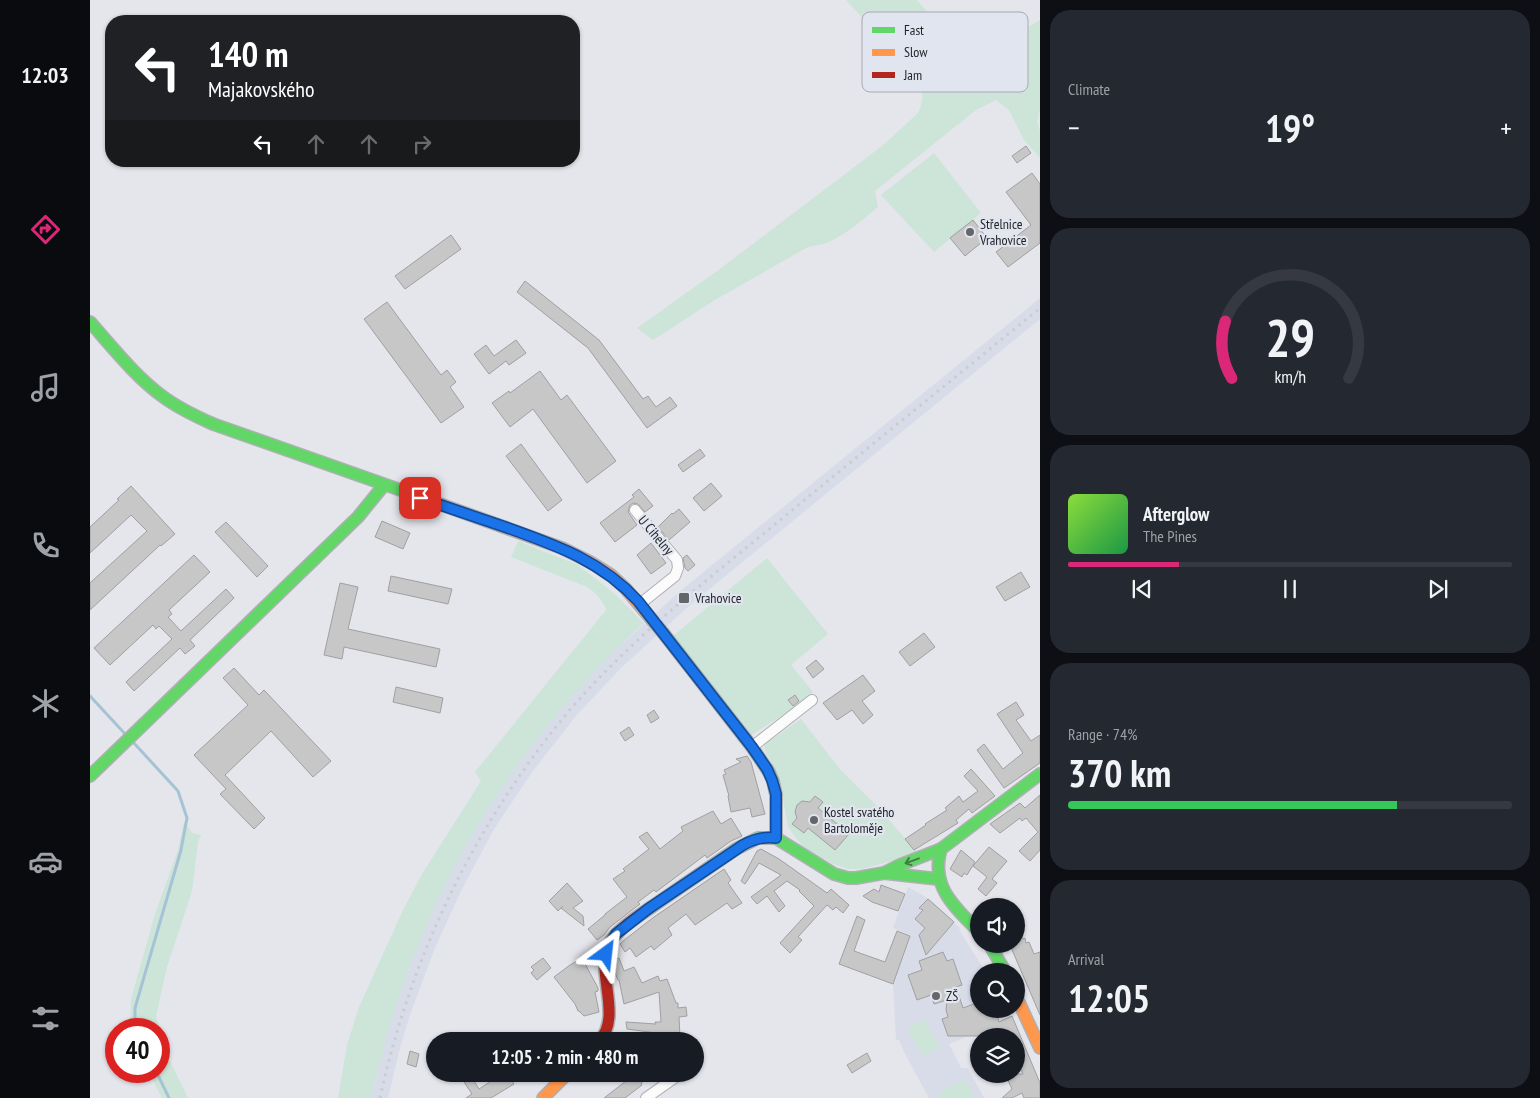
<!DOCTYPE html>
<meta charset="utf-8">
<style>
:root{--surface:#171b24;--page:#242831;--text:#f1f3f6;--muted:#9ea1a6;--line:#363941;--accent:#db2777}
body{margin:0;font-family:"PT Sans Narrow",sans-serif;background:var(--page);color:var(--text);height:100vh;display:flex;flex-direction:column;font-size:19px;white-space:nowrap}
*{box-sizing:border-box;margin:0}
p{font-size:16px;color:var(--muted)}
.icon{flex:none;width:28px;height:28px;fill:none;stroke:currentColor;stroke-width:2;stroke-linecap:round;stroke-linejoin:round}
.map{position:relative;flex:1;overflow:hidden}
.drawer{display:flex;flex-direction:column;gap:10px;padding:10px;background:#0d0f14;width:500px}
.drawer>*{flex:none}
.banner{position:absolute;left:15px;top:15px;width:475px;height:152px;border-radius:20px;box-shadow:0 1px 4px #0004;background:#202124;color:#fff;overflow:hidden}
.fabs{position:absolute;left:880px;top:898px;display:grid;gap:10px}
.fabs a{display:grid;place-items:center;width:55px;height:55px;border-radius:50%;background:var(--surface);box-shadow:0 1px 4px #0004;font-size:25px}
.speed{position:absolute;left:15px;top:1018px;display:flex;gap:10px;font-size:25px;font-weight:700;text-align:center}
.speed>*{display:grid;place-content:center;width:65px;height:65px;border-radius:50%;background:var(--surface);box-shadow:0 1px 4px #0004;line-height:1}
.speed .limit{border:8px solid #d22;background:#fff;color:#111}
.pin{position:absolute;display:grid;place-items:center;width:42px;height:42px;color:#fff;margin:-21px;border-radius:10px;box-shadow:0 2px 8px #0006}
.me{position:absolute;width:55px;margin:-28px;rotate:30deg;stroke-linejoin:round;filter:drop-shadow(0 0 4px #0008)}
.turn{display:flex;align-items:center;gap:18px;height:105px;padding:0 20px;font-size:22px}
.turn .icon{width:65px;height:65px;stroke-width:2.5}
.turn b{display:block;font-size:35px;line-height:42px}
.lanes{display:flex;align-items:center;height:48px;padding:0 20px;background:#0003;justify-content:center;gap:25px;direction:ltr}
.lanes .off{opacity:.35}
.big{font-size:38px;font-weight:800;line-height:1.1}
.drawer .tile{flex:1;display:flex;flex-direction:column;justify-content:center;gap:8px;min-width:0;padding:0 18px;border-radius:20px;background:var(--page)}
.drawer .dial{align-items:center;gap:0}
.dial svg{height:130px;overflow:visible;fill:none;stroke:var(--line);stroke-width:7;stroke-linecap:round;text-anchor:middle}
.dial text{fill:var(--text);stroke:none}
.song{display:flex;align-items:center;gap:15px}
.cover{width:60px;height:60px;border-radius:8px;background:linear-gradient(135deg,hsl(90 70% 55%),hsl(140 70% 35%))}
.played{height:5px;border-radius:2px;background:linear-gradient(90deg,var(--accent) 25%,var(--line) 25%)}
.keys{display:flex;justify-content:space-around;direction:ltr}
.heat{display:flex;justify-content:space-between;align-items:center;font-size:28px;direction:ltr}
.charge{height:8px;border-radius:4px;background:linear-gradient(90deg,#34c759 74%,var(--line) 0)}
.trip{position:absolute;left:336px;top:1032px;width:278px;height:50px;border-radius:25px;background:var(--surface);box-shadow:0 1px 4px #0004;font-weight:800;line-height:50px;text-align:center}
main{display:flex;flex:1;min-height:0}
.tab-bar{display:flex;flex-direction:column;width:90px;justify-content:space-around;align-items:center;background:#090b0e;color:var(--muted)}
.tab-bar .icon{width:35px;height:35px}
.tab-bar .on{color:var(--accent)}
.tab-bar b{font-size:22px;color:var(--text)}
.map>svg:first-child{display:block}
.built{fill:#d8dce9}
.green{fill:#cde4d8}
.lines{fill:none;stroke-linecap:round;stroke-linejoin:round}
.stream{stroke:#a6c3d6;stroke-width:3}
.building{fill:#c8c7c8;stroke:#a09fa1}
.street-casing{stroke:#aeb0b4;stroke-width:12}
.fast-casing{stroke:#aeb0b4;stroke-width:14}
.slow-casing{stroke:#aeb0b4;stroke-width:14}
.jam-casing{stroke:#aeb0b4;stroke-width:14}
.street{stroke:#fbfbfc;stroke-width:10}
.fast{stroke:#63d668;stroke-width:11}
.slow{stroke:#ff974d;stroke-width:11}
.jam{stroke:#b3261e;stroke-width:11}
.rail{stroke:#cbccce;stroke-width:3;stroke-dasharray:2.5 5;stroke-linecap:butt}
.oneway{stroke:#417c46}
.route-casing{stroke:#114b97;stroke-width:12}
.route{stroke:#1a73e8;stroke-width:9}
.poi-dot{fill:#64666a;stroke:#e1e5ef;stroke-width:2}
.labels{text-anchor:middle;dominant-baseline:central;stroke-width:4.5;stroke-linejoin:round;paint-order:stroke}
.poi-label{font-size:14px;fill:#1f2124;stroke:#e1e5ef;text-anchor:start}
.street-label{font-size:14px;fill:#1f2124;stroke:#e1e5ef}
.key{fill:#e1e5ef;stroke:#a7aab2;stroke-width:1}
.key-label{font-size:14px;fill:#1f2124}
</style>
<main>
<nav class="tab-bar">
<b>12:03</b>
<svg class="icon on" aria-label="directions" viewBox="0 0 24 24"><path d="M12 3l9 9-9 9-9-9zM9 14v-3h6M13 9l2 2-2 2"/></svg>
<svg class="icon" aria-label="music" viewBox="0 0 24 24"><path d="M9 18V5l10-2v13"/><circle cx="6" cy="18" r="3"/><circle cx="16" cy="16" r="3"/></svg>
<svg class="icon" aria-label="phone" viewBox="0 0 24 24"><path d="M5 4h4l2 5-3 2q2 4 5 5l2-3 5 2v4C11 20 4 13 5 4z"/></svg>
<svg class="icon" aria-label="climate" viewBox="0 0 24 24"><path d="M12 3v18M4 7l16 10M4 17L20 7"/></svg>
<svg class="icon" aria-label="car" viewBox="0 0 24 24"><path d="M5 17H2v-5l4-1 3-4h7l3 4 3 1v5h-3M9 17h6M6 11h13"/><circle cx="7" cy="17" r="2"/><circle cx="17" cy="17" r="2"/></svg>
<svg class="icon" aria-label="filters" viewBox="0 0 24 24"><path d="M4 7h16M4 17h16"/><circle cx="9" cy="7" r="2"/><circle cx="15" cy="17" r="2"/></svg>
</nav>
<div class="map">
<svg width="950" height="1098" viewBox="0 0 950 1098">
<rect width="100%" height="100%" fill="#e4e6ec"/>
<g class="built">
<path d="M950,298V319L600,605L531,668L486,716L443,771L422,802L403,831L372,889L345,948L321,1012L311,1044L298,1098H281L295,1039L305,1007L329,941L357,881L389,822L408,792L429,761L473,705L519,656L589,592Z"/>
<path d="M818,887L839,899L870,928L869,930L895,971H889V1009H918L922,1017L859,1044L871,1068H878L894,1098H839L814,1052L809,1040H806L803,984L821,935L803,928Z"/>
</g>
<g class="green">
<path d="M756,0H827C838,12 865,45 878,50C885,52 891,52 898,51L950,20V110L947,122L950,131V158L934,140L919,110L906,100L886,110L785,191L788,207C772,220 758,233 739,242C732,245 724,245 716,248L625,300L563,340L547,328L627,271L792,146L828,113C834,101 833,92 829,80Z"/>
<path d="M844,153L891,213L844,252L791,195Z"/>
<path d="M428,541L488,565L525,594L554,623C413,752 322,912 281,1098H248L257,1045L269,1007L313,910L332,874L391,781L385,772L516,610C512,599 506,593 497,587L421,557Z"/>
<path d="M677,558L738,634L701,665L723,692L704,708L660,736L583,636Z"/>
<path d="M711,719L749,768L783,802L829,854L772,869H758L743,864L714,848L698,827L689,776L674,749L675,744Z"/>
<path d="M94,821L102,833L111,835L108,842L102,891L77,967L66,1016L79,1059L98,1098H72L58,1071H69V1029H40L41,999L65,914L88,850Z"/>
<path d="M834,1019L850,1048L833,1056L817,1028Z"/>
<path d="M874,1079L885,1098H849L847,1094Z"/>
</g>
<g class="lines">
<g class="stream">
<path d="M0,696L37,736"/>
<path d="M43,742L88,791L97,818L91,850L45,1008V1029"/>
<path d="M66,1071L79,1098"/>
</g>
</g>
<g class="building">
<path d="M936,146L941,153L927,163L922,156Z"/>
<path d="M942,173L950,184V243L918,267L906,252L941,225L916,192Z"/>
<path d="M883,220L897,238L875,256L860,238Z"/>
<path d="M361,235L371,249L315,289L305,276Z"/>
<path d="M435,281L509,340L553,399L558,396L566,407L580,397L587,406L557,428L498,348L427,292Z"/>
<path d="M297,302L351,375L357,370L366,382L360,387L374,407L351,423L274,319Z"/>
<path d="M426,340L436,353L419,365L416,361L399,374L384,354L396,345L404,356Z"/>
<path d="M450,371L471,400L477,395L526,461L497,483L443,409L420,427L402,403L419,391L420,393Z"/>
<path d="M431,444L472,500L458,511L416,456Z"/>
<path d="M610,449L615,456L593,472L588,465Z"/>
<path d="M621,483L632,496L614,511L603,498Z"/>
<path d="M41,486L85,534L71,546L70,545L0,610V583L57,531L41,515L0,553V527L29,500L27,499Z"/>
<path d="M549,489L563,506L555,512L548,504L543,503L540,505L538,512L547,525L525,542L510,523L544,497L542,495Z"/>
<path d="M589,509L600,522L579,540L568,527L582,513L583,514Z"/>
<path d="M292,521L320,533L313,549L285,537Z"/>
<path d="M136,522L178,566L167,577L125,532Z"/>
<path d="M561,543L576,563L561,574L547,555Z"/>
<path d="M104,555L120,572L79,610L82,614L78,617L91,631L136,589L144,598L100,640L105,646L95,654L90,648L44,691L36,682L82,639L69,626L66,629L63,625L20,665L4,648Z"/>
<path d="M597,555L605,565L598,571L595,568L593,558Z"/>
<path d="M931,572L940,587L915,601L906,587Z"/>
<path d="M301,576L362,589L358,604L298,591Z"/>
<path d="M250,583L268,587L258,629L350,649L346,667L254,647L252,659L234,655Z"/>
<path d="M834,633L845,647L820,666L809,652Z"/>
<path d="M726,660L734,669L723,678L716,668Z"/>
<path d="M144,668L169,695L174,690L241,761L223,777L181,731L135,775L175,818L164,829L130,794L136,789L104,755L158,705L133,678Z"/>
<path d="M773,675L785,691L772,701L783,715L773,724L762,710L747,720L733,703Z"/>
<path d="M306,687L353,698L350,713L303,702Z"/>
<path d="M705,695L709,701L703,706L698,700Z"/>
<path d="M926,702L934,715L926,720L941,741L950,735V763L914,788L887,750L894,744L913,769L933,753L907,714Z"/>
<path d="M564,710L569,718L561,723L557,715Z"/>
<path d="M539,727L544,735L535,741L530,733Z"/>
<path d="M657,756L661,762L675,814L662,817L660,808L641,812L638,796H639L633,775L636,774L634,770L651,762L646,759Z"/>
<path d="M881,769L905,796L882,813L879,809L866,820L868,823L824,850L815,839L836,825L835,824L857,810L855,808L869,796L873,802L888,791L874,776Z"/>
<path d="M950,795V850L940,861L929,851L948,832L936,818L932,821L930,818L910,833L900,824L930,803L935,808Z"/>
<path d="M725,796L733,802L728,808L759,834L745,850L718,828L714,833L702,824L707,818L705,812L707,805L712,801L720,802Z"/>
<path d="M623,811L631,824L641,818L652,836L641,841L617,858L615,855L566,892L564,890L548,902L550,904L520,927L514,935L507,940L498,929L515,915V914L537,897L523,879L535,871L533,869L559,849L549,837L557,832L570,849L593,831L591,827Z"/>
<path d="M899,847L917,861L902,879L907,883L896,896L888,889L897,877L883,866Z"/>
<path d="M671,849L689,859L737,893L741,889L759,905L753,913L746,907L743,910L737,905L708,937L712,940L700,953L690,943L724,906L709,891L710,890L697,881L684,891L695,906L689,912L677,896L667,904L661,897L691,875L669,863L655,884L651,881L667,851Z"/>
<path d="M871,850L885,862L877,875L874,873L872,877L860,869Z"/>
<path d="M634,869L641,880L638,883L652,903L642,909L637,903L605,925L596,914L578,928L582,935L564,950L561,946L546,957L540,948L535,952L530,944L533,941L564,917Z"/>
<path d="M477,883L493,901L483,908L493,916L494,926L471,908L473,906L468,911L459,901Z"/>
<path d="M791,885L815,894L808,911L782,902L773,896L784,889L789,892Z"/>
<path d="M838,899L864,922L836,955L829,935L835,928L825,919L833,910L829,908Z"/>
<path d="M767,916L775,920L764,951L795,962L807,931L820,936L803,984L749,964Z"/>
<path d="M926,929L933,939L935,938L936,943L939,942L944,954L950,952V1015L920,945L926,944Z"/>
<path d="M853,952L857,961L863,959L872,985L866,987L873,1008L889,1002V1009H905L909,1022L922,1016L950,1083V1098H934L932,1093L922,1098H912L922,1089L915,1074H933L926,1058V1036H858L852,1019L858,1017L856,1010L857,1000L844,1004L841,995L827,1000L818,975L832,970L829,961Z"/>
<path d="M453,958L461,968L447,980L441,973L444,970L441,967Z"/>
<path d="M492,958L508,988V991L505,992L509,1012L494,1016L489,1011H488L485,1004L464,977L480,965Z"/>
<path d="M529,958L534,971L544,967L552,983L568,976L570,981L577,979L586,1003H588V1008L596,1007L597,1016L589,1017L590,1037L572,1038L566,1037V1033L537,1029L536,1022L566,1024L565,1022H571L569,992L534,1004L529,980H528L525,973V959Z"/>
<path d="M320,1051L329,1054L326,1067L317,1064Z"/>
<path d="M777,1053L781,1061L762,1073L757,1065Z"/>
<path d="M412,1074H434L422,1081L424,1084L401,1098H376L382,1094L374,1082L382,1078L389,1089Z"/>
<path d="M538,1074H554L558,1078L551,1083L552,1085L535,1098H514L536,1081L534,1078Z"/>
</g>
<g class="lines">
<g class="street-casing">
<g id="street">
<path d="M545,510L587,560L588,568L585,576L550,604"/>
<path d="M662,747L722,700"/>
<path d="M556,1098L590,1074"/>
</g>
</g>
<g class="fast-casing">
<g id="fast">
<path d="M0,322C23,348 45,376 72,396C88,408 105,416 123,424L319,493"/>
<path d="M574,634L662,747L679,772L683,781L686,795V838"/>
<path d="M0,776L268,517L294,485"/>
<path d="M851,849C840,887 865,907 889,932"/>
<path d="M794,873L848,879"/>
<path d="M560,908L646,849L668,838H686L744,874L758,878H766L794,873L810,865L851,849L950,774"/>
<path d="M899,944L915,971"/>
</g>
</g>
<g class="slow-casing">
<g id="slow">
<path d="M319,493L472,548L500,562L521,575L536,589L574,634"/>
<path d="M926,996L950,1048"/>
<path d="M453,1098L477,1074"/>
</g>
</g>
<g class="jam-casing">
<path id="jam" d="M509,1041C533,1017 505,972 519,944C526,930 547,917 560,908"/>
</g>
<use href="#street" class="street"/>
<use href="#fast" class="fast"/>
<use href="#slow" class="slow"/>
<use href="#jam" class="jam"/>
<path class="rail" d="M290,1098C321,956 385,823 479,711C539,641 612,584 683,526C771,453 861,381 950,308"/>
</g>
<defs><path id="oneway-shaft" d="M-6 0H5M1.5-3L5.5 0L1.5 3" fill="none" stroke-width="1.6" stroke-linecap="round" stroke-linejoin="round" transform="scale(1.25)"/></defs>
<use class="oneway" href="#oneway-shaft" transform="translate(822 861) rotate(160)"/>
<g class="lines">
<g class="route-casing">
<path id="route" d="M330,498C359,508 389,518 418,528C468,546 511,561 548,601L662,747L677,769L682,780L686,794V838C674,836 664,839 653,845L558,909L526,934L520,944L516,954"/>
</g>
<use href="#route" class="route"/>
</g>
<g class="poi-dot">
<circle cx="880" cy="232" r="5"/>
<rect x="588" y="592" width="12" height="12" rx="2.5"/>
<circle cx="724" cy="820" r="5"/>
<circle cx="846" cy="996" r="5"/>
</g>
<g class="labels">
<g class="poi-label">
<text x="890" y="224">Střelnice<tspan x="890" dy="16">Vrahovice</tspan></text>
<text x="605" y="598">Vrahovice</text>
<text x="734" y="812">Kostel svatého<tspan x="734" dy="16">Bartoloměje</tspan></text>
<text x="856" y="996">ZŠ</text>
</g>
<g class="street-label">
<text transform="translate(566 535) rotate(50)">U Cihelny</text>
</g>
</g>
<rect x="772" y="12" width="166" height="80" rx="8" class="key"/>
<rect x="782" y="27" width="23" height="6" fill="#63d668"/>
<rect x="782" y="49" width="23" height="7" fill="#ff974d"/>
<rect x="782" y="72" width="23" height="6" fill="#b3261e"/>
<g class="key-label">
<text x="814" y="35">Fast</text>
<text x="814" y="57">Slow</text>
<text x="814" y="80">Jam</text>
</g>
</svg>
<div class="fabs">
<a><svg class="icon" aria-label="sound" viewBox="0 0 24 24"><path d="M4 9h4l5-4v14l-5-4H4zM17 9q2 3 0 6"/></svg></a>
<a><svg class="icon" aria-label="search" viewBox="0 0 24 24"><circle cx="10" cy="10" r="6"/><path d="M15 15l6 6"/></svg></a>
<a><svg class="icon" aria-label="layers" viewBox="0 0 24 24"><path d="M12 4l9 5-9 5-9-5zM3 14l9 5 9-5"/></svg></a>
</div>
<div class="speed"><div class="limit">40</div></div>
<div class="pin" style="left:330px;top:498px;background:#d93025"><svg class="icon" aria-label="arrive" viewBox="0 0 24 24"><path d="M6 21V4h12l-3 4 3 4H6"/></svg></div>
<svg class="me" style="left:516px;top:954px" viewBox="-20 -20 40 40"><path d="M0-17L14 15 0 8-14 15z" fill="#1a73e8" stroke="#fff" stroke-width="4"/></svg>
<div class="trip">12:05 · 2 min · 480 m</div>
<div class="banner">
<div class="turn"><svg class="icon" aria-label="left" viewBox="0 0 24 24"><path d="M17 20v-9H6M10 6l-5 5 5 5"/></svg><div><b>140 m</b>Majakovského</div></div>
<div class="lanes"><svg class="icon" aria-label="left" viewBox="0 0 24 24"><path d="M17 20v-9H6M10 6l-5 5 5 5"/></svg><svg class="icon off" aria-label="ahead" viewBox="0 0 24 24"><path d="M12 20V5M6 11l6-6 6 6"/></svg><svg class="icon off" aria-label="ahead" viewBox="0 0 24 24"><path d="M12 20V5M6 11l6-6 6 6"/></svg><svg class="icon off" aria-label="right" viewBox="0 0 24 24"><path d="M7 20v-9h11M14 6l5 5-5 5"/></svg></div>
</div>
</div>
<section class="drawer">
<div class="tile"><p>Climate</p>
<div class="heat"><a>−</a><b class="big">19°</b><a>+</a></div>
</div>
<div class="tile dial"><svg viewBox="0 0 100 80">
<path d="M14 69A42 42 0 1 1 86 69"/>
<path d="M14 69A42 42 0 0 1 10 34" stroke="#db2777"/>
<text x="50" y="56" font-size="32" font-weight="700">29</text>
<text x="50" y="72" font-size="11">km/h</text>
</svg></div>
<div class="tile">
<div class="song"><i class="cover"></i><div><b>Afterglow</b><p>The Pines</p></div></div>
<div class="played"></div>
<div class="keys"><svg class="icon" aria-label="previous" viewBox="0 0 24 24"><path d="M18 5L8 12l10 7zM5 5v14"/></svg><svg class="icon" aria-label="pause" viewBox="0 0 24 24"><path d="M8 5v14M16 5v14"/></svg><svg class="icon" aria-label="next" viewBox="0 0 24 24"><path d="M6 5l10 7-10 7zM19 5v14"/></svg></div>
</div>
<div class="tile"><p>Range · 74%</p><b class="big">370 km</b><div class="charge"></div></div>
<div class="tile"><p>Arrival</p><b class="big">12:05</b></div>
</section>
</main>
